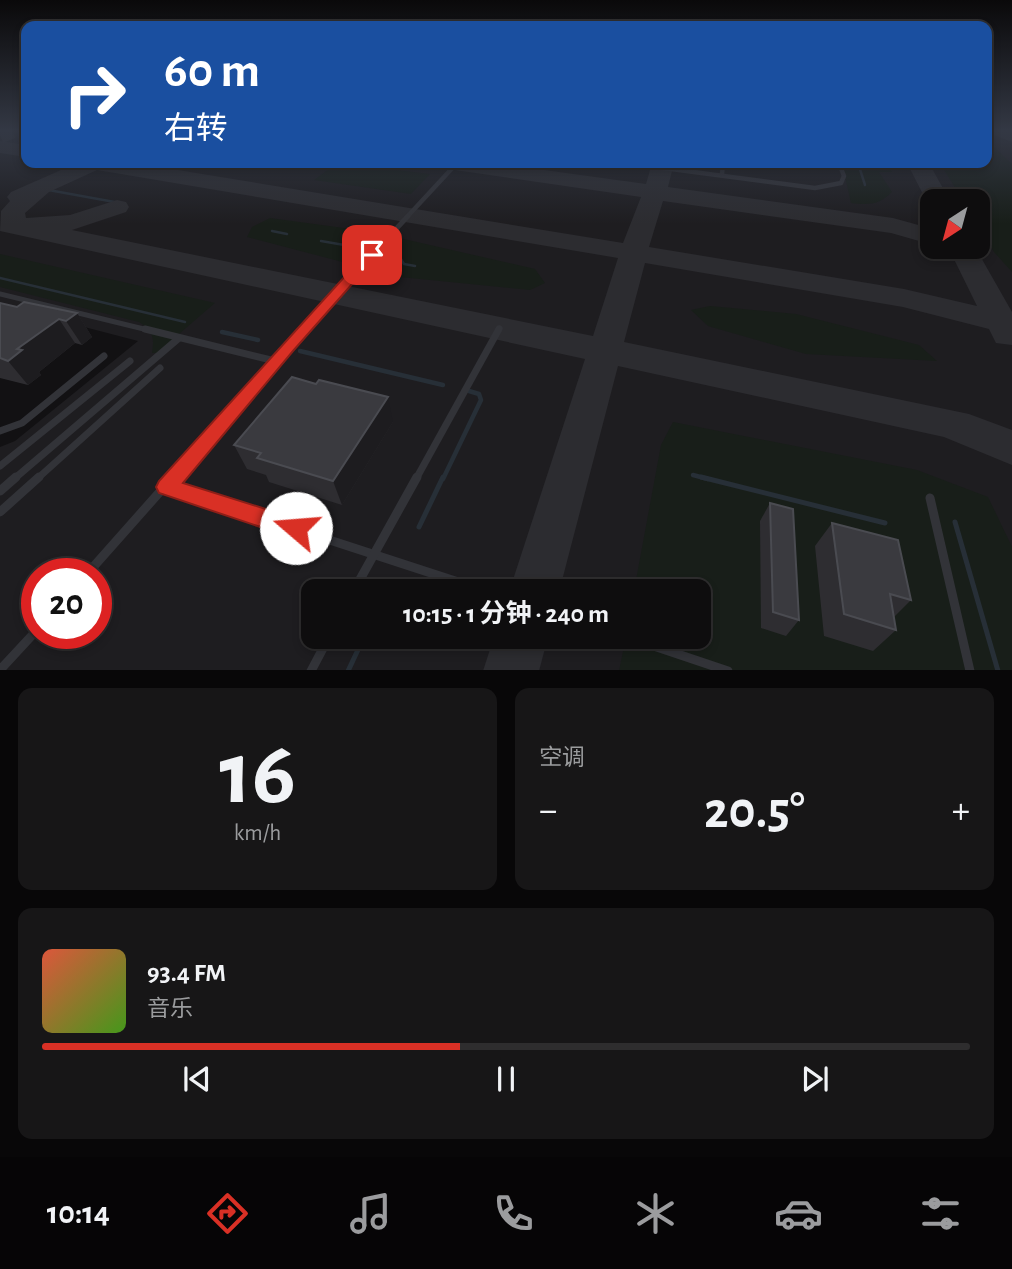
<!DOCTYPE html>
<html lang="zh">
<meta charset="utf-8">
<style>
:root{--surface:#0e0d0e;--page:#171617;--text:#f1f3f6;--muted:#9b9c9e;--line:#2e2d2e;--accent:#d93025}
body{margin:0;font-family:"Alegreya Sans","Noto Sans SC",sans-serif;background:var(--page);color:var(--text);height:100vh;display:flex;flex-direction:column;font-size:26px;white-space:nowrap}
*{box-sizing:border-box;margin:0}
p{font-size:23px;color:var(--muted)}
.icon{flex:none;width:38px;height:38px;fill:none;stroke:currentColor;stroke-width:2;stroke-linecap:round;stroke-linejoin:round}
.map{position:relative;height:670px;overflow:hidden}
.details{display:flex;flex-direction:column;gap:18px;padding:18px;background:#080708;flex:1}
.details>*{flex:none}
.top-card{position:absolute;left:21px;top:21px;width:971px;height:147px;border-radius:14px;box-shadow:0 4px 10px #0003,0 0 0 2px var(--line);background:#1a4fa0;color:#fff;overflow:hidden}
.needle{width:46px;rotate:216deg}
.fabs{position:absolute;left:920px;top:189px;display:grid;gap:14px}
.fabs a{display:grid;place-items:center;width:70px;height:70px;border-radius:14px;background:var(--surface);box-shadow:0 4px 10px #0003,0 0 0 2px var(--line);font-size:35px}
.speed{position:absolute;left:21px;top:558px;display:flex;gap:14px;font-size:35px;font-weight:700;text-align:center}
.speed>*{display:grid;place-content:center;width:91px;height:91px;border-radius:50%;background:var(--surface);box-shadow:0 4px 10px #0003,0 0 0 2px var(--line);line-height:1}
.speed .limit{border:10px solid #d22;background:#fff;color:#111}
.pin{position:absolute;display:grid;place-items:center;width:60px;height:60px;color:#fff;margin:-30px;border-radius:14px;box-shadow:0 4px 10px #0006}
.me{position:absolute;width:77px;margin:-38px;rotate:288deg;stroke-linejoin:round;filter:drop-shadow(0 0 5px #0008)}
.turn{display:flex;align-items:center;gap:24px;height:147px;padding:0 28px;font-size:32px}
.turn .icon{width:91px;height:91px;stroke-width:2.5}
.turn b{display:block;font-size:49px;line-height:60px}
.big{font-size:52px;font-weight:700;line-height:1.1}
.details .card{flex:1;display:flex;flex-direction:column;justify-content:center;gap:10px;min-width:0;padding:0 24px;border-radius:14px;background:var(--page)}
.details .dial{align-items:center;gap:0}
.dial b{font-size:91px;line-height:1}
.song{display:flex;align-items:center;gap:21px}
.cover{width:84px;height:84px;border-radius:10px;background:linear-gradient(135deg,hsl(10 70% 55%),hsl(100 70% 35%))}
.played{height:7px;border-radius:4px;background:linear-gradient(90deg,var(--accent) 45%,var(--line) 45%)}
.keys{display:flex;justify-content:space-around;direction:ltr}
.heat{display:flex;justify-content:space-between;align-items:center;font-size:38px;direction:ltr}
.details .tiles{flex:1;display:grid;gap:18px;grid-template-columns:1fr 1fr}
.card:last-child{grid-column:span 2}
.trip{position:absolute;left:301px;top:579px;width:410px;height:70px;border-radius:14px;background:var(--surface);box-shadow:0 4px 10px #0003,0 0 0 2px var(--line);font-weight:700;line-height:70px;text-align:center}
.tab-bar{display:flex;height:112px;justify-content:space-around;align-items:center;background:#060506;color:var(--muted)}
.tab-bar .icon{width:49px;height:49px}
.tab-bar .selected{color:var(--accent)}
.tab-bar b{font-size:32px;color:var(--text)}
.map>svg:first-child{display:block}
.built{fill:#1e1d20;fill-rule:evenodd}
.green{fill:#181e19}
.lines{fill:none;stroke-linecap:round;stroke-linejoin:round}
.stream-far2{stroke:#272f37;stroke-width:2.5}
.stream-far1{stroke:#272f37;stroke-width:4.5}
.stream{stroke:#272f37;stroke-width:5}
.taxiway{fill:#2c2c30;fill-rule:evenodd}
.highway-tunnel{stroke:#2f2f33;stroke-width:17;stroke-dasharray:17 8;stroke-linecap:butt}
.lane-far3{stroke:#323338;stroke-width:4.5}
.lane-far2{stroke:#323338;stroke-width:5}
.lane-far1{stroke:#323338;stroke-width:7}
.lane{stroke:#323338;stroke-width:9}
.wall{fill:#2e2d31}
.shaded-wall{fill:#1d1c1f}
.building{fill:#3a3a3f;stroke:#4a4b51;stroke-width:2}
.route{fill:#d93025;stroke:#8d1f18;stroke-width:2}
</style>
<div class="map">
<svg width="1012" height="671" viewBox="0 0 1012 671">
<rect width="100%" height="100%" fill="#121113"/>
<path class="built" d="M0,130H26V163H987V130H1012V670H0V447L15,441L138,341L0,305ZM933,201H978V247H933ZM37,574H96V634H37ZM313,592H698V637H313Z"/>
<g class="green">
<path d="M987,140L1012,164V272L994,252L978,226V201H963L940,163H987Z"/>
<path d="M337,163L430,174L411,194L314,180Z"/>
<path d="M842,163H887L892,172H879L892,192C879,205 869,205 851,203Z"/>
<path d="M270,218L373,232L535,269L545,283L530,290L400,277L247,237L252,227Z"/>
<path d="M0,254L215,303L157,353H152C155,337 152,330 139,322L0,287Z"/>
<path d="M710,306L796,314L919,345L937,361L806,354L708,326L691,310Z"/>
<path d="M673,422L917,470L988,497L1012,547V670L619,671L626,637H698V592L634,591L661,445Z"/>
</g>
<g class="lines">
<g class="stream-far2">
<path d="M858,163L865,185"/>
<path d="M43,189L120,203"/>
<path d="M272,231L287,234"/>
<path d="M321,241L350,246"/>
<path d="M386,252L399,256L404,264L415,266"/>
<path d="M0,278L185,322"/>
</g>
<g class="stream-far1">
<path d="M222,332L258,340"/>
<path d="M300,351L443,385"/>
<path d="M693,475L708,479"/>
<path d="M443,479L481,400L479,394L469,391"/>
</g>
<g class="stream">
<path d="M701,477L885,523"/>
<path d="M955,522L998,671"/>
<path d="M419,527L443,477"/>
<path d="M348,671L364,637"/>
</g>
<g class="taxiway">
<path d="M989,130H1012V142L992,134Z"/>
<path d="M0,141L26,145V157L0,153Z"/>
<path d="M77,163H135L623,243L641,197L448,169L440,168L437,163H493L646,184L652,163H674L668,187L893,218L933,229V245L891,233L663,201L649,247L904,289L977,306L948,247H975L1012,312V345L996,343L989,329L903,307L645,263L624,342L969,414L1012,430V465L944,437L618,366L559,592H509L585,359L0,231L1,211L10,201L7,197L11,192ZM97,170L618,258L593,336L72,230L126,212L129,207L126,202L117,200L70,215L26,218L25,213L49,192Z"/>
<path d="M907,163H929L950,201H933V207L929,206Z"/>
<path d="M494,637H548L539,671H483Z"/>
</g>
<path class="highway-tunnel" d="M0,135L12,130"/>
<g class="lane-far3">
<path d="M625,163L815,188L841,183L844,176L839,163"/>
<path d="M722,175L723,163"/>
<path d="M406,218L457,163"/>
</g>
<g class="lane-far2">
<path d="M0,294L152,331"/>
<path d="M302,331L408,216"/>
<path d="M498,331L500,328"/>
</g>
<g class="lane-far1">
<path d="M145,329L275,361"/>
<path d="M0,431L22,423L104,356"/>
<path d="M0,466L130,361"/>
<path d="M14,479L179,338"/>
<path d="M37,479L160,368"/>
<path d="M171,479L303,329"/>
<path d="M416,479L499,329"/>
</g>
<g class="lane">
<path d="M167,487L489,592"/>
<path d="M0,491L16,477"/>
<path d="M930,498L970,671"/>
<path d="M0,512L39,477"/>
<path d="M87,574L173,477"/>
<path d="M353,592L417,477"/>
<path d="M627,637L728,671"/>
<path d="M0,670L37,630"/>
<path d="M311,671L329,637"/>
</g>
</g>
<g class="wall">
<path d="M0,303L17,307L77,313L92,337L82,345L75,343L39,372L41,375L28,385L0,378Z"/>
<path d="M393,422L342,505L269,482L266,475L247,469L234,445Z"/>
<path d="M770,503L799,620L786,636L761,628L760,521Z"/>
<path d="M832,523L911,600L894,617L896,630L873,651L824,636L815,546Z"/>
</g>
<g class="shaded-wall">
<path d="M77,313L92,337L82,345L66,321Z"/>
<path d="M59,319L75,343L39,372L41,375L28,385L8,361L17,349Z"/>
<path d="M388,397L393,422L342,505L333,481Z"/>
</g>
<g class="building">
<path d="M24,302L77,313L66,321L59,319L17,349L22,350L8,361L0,358V303L17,307Z"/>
<path d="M292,377L316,384L319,380L388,397L333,481L257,458L261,453L234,445Z"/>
<path d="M770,503L793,509L799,620L773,612Z"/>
<path d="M832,523L898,540L911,600L890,594L896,630L844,614Z"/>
</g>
<linearGradient id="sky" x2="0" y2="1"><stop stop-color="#0a090a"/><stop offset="0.58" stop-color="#333844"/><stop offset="1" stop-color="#333844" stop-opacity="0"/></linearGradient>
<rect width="1012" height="224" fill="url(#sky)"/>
<path class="route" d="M372,251L378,255L376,257L293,351L183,483L304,521L307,528L304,536L296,539L159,493L156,487L159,481L367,252Z"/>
</svg>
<div class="fabs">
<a><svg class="needle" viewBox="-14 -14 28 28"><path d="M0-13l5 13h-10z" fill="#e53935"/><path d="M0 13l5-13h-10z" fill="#9b9c9e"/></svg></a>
</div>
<div class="speed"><div class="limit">20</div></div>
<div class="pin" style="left:372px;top:255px;background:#d93025"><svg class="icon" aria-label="arrive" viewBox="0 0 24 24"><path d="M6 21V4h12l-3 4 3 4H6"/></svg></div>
<svg class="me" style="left:296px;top:528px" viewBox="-20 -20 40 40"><circle r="19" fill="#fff"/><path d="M0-13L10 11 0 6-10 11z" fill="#d93025"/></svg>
<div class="trip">10:15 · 1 分钟 · 240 m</div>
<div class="top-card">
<div class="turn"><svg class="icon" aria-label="right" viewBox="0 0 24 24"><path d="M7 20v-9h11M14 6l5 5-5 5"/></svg><div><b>60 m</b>右转</div></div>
</div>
</div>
<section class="details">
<div class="tiles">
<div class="card dial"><b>16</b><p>km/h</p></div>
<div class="card"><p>空调</p>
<div class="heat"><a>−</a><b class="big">20.5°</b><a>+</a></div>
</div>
<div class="card">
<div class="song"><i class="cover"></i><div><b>93.4 FM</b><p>音乐</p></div></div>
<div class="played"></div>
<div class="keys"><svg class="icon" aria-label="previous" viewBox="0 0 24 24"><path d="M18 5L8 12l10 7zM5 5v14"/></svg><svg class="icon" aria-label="pause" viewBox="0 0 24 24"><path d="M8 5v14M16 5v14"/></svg><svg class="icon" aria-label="next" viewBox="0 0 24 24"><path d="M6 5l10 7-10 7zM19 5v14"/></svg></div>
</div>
</div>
</section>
<nav class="tab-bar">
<b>10:14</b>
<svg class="icon selected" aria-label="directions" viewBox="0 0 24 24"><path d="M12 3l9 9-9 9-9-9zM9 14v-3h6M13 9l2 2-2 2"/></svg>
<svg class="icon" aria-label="music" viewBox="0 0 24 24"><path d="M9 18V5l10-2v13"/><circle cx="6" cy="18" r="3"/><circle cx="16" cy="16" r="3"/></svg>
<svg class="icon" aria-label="phone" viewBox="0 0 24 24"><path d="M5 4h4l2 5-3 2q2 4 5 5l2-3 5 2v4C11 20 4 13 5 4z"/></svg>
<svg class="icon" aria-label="climate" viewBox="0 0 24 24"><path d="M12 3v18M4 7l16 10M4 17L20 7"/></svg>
<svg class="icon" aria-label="car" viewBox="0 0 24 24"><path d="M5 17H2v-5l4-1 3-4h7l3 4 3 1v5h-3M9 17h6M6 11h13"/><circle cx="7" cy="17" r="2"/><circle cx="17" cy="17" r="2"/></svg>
<svg class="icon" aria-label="filters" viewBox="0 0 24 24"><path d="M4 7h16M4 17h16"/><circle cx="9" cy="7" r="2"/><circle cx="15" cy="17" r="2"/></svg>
</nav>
